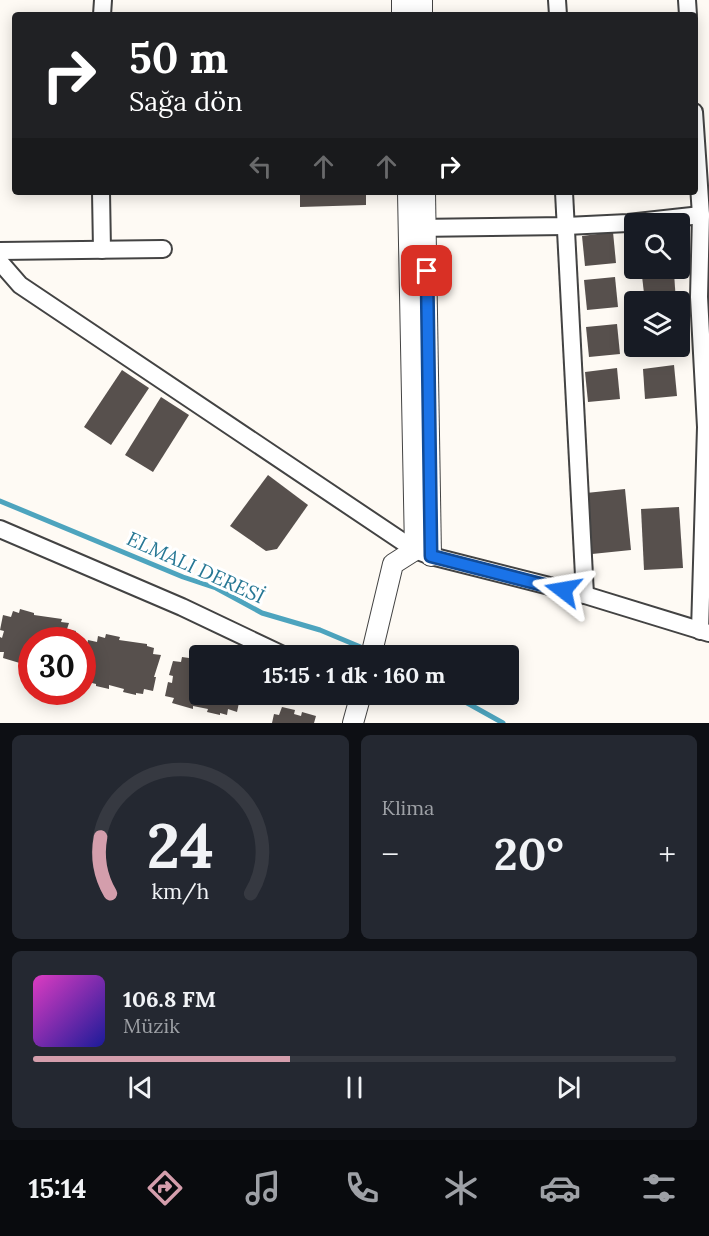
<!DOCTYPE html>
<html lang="tr">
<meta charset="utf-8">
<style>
:root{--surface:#171b24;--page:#242831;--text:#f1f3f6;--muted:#9ea1a6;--line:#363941;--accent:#d49eac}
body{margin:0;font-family:Lora,serif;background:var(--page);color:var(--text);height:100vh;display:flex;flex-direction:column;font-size:22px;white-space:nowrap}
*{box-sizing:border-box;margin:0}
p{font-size:20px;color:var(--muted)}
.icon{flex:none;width:33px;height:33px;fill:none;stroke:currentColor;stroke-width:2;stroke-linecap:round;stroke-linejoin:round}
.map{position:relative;height:723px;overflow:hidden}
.sheet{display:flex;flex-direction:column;gap:12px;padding:12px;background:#0d0f14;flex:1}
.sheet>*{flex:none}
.hud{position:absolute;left:12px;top:12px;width:686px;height:183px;border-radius:6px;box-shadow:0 3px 15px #0003;background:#202124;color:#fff;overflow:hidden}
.fabs{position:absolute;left:624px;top:213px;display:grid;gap:12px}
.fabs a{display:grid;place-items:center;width:66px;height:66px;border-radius:6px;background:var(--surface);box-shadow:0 3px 15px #0003;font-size:30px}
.speed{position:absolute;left:18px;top:627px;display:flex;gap:12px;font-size:30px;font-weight:700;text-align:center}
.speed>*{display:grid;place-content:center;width:78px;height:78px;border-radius:50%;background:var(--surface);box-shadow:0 3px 15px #0003;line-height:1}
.speed .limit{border:9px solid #d22;background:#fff;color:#111}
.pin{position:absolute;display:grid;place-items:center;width:51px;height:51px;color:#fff;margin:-26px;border-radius:12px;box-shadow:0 3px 9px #0006}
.me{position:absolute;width:66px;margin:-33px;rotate:284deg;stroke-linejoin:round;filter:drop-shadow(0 0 4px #0008)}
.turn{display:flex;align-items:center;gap:21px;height:126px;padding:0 18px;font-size:27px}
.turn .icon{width:78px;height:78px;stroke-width:2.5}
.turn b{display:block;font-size:42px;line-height:51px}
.lanes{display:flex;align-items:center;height:57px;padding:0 18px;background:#0003;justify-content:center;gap:30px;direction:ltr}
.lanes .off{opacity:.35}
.big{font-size:45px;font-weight:700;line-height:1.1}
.sheet .tile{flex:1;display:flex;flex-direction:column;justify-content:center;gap:9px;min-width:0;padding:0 21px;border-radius:9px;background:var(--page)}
.sheet .dial{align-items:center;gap:0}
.dial svg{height:156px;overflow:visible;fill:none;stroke:var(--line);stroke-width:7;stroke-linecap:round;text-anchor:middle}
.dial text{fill:var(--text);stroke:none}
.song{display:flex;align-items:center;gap:18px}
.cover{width:72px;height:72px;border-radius:9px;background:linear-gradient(135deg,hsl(310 70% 55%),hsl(240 70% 35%))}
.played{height:6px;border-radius:3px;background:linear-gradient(90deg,var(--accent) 40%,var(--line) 40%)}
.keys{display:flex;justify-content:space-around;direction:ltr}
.heat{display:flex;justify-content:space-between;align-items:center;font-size:33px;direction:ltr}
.sheet .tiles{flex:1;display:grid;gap:12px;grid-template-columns:1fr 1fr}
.tile:last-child{grid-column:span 2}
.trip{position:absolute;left:189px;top:645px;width:330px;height:60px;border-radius:6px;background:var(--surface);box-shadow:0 3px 15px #0003;font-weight:700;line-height:60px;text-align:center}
.menu{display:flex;height:96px;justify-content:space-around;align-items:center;background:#090b0e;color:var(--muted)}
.menu .icon{width:42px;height:42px}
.menu .selected{color:var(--accent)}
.menu b{font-size:27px;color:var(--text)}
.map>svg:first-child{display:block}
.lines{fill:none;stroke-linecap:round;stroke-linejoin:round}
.stream{stroke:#4da4be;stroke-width:5}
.building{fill:#57504d}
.minor-casing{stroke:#434343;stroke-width:20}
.tertiary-casing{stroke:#434343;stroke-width:22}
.minor{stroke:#fff;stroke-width:16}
.tertiary{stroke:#fff;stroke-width:20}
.route-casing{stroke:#114b97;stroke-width:15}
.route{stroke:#1a73e8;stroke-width:10}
.labels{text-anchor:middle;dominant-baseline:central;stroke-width:6;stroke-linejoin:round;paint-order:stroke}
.water-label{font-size:20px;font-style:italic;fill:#267794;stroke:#fff}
</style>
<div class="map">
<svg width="709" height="723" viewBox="0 0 709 723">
<rect width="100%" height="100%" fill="#fefaf4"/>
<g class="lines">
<g class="stream">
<path d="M0,501L183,577L216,588L262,613L320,630L382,656"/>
<path d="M451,694L503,723"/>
</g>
</g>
<g class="building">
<path d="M300,192H366V205L300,207Z"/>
<path d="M613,232L616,263L585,266L582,236Z"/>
<path d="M674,273L676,302H645L642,276Z"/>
<path d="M615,277L618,307L587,310L584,280Z"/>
<path d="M617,324L620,354L589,357L586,327Z"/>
<path d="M645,346H677V350L645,354Z"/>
<path d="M674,365L677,396L645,399L643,369Z"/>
<path d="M617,368L620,399L588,402L585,372Z"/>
<path d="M122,370L149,388L111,445L84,427Z"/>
<path d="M161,397L189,415L153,472L125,455Z"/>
<path d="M268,475L308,505L277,549L266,551L230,526Z"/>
<path d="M625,489L631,550L592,554L586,493Z"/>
<path d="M679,507L683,568L644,570L641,509Z"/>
<path d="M20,609L34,613V615L62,619L61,622L69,623L67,629L76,631L73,640H32V662L24,661L23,664L3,658L4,652H0V637L2,638L4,631L0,630L3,615L11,617L13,611L19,613Z"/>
<path d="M106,634L120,637L119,640L147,644V646L154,648L153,654L161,655L154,677H156L153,691L144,689L143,694L136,693V695L123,692L124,689L109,685V689L96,686V684L88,682L90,677L82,676L84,661L88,662L89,655H85L88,640L97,642L98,636L105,638Z"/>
<path d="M190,654L200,657V694H239L238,697L240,698L237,712L228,709L227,715L220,713V715L207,712L208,709L193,706V709L172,703L174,698L165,696L168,682L172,683L173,676L169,675L173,661L181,662L182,657L189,658Z"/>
<path d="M282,707L295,710L294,714L301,716L302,712L316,716L314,723H272L274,714L279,715Z"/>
</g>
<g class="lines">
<g class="minor-casing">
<g id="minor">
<path d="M557,0L558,15"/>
<path d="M687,0L688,15"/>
<path d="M102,15L103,0"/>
<path d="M694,112L701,215L699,297L706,427L700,631"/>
<path d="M101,192L102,250"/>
<path d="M564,192L585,595"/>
<path d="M415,228L566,226L628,223L701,215"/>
<path d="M0,251L163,249"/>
<path d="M0,262L20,285L415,550L431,556L585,595L709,633"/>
<path d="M0,529L182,607L285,656"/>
</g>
</g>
<g class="tertiary-casing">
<g id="tertiary">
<path d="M402,0V15"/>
<path d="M422,0V15"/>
<path d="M425,192L431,556"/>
<path d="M371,656L393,564L415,550L408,192"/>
<path d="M353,723L361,694"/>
</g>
</g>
<use href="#minor" class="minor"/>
<use href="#tertiary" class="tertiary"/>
</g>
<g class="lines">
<g class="route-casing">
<path id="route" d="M427,271L431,556L563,590"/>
</g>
<use href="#route" class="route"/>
</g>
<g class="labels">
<g class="water-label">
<text transform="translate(196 567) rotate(24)">ELMALI DERESİ</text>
</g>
</g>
</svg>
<div class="fabs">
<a><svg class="icon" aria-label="search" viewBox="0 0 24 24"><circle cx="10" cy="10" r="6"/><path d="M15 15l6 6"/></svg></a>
<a><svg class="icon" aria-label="layers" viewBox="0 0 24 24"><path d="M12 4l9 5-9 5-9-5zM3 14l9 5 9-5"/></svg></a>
</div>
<div class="speed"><div class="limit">30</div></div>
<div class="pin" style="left:427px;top:271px;background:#d93025"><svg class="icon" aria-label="arrive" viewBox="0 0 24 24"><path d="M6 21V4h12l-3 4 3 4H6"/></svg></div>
<svg class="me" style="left:563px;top:590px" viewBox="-20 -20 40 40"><path d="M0-17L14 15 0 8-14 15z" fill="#1a73e8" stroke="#fff" stroke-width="4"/></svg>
<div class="trip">15:15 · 1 dk · 160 m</div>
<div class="hud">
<div class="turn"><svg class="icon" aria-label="right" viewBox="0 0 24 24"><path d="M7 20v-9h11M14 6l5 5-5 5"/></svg><div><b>50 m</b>Sağa dön</div></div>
<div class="lanes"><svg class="icon off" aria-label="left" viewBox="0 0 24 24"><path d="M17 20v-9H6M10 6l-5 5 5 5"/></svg><svg class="icon off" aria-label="ahead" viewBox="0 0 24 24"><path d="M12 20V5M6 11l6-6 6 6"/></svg><svg class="icon off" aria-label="ahead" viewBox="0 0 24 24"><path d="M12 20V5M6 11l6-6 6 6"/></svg><svg class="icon" aria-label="right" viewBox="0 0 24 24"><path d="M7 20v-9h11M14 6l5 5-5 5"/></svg></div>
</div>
</div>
<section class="sheet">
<div class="tiles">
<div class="tile dial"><svg viewBox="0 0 100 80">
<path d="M14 69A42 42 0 1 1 86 69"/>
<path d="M14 69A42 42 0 0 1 9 40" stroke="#d49eac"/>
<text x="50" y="56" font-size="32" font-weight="700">24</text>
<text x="50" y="72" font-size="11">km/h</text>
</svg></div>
<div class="tile"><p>Klima</p>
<div class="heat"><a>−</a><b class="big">20°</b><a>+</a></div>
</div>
<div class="tile">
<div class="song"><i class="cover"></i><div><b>106.8 FM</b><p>Müzik</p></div></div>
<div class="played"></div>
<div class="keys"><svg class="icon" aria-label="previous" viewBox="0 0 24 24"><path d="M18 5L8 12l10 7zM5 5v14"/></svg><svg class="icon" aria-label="pause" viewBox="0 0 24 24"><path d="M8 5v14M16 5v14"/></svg><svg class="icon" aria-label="next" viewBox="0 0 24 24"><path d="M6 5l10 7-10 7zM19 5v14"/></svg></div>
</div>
</div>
</section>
<nav class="menu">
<b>15:14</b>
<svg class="icon selected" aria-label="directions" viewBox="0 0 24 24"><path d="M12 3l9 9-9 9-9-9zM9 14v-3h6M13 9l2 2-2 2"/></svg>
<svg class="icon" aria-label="music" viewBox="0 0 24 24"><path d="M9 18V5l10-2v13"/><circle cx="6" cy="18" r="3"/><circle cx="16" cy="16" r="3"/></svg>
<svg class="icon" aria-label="phone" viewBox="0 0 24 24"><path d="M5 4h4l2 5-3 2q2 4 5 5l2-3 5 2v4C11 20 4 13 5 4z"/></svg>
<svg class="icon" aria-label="climate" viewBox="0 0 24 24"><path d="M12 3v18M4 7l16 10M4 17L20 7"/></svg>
<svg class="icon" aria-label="car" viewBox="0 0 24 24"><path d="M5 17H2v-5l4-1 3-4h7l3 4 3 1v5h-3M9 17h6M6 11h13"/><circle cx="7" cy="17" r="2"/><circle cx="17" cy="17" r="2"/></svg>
<svg class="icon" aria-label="filters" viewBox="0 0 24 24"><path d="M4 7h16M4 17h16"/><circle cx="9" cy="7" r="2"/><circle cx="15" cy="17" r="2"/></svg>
</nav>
